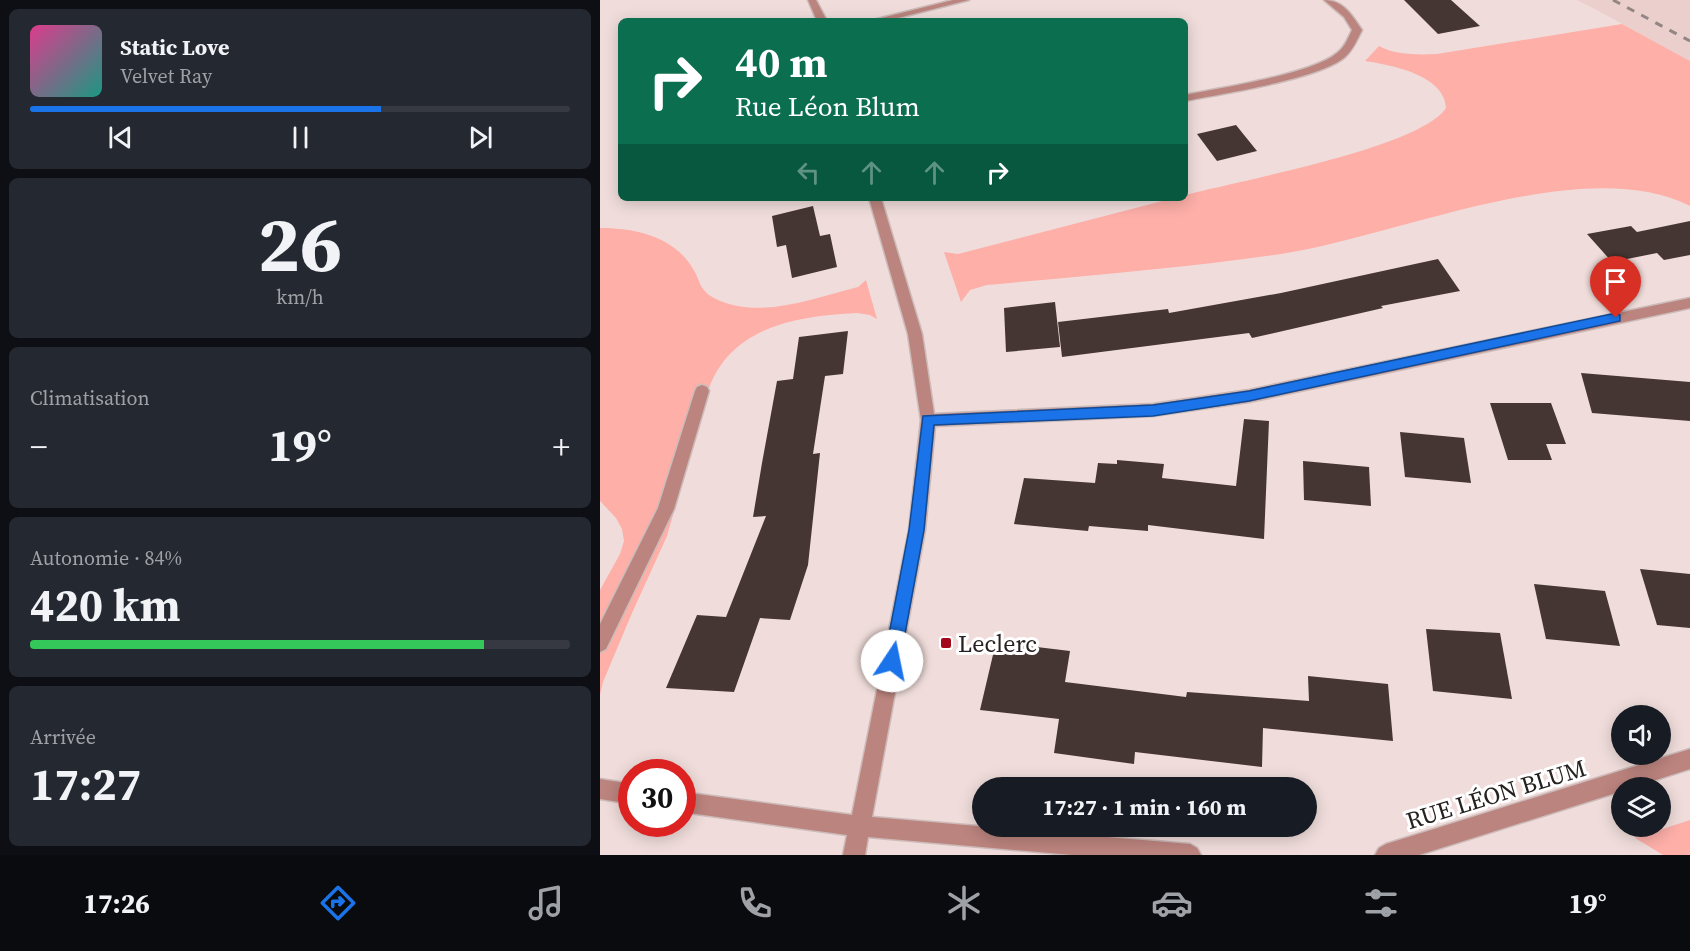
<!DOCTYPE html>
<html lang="fr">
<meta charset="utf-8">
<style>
:root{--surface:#171b24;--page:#242831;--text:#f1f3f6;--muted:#9ea1a6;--line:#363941;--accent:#1a73e8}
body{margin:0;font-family:"Source Serif 4",serif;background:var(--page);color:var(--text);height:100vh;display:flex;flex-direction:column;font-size:22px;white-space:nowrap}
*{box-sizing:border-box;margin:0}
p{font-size:20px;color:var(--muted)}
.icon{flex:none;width:33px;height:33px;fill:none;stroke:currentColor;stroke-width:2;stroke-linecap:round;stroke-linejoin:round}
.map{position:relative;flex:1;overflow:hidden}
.side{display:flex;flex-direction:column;gap:9px;padding:9px;background:#0d0f14;width:600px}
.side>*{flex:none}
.guide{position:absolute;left:18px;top:18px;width:570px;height:183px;border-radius:9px;box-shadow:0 3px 15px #0003;background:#0b6e4f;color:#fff;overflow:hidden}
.buttons{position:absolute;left:1011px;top:705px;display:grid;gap:12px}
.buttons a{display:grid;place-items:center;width:60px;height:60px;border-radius:50%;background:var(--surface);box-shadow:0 3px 15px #0003;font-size:30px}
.speed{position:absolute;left:18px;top:759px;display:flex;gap:12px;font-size:30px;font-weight:700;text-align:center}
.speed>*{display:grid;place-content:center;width:78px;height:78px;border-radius:50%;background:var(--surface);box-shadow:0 3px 15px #0003;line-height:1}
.speed .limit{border:9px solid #d22;background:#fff;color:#111}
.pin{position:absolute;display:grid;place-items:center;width:51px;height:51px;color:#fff;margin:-62px -26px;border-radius:50% 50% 50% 0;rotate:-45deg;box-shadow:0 0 6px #0007}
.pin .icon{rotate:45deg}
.me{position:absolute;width:66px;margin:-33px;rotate:11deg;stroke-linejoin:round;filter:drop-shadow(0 0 4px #0008)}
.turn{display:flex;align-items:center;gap:21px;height:126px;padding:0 18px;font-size:27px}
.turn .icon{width:78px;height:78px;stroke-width:2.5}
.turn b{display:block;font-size:42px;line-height:51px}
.lanes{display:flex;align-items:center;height:57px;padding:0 18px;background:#0003;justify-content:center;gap:30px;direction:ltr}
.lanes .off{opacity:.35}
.big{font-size:45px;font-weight:700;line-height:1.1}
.side .tile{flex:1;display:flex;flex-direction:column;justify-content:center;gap:9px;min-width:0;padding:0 21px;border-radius:9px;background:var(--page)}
.side .dial{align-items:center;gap:0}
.dial b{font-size:78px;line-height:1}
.song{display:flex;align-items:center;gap:18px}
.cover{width:72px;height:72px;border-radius:9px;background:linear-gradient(135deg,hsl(330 70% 55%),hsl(170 70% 35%))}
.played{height:6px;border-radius:3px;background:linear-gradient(90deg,var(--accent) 65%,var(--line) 65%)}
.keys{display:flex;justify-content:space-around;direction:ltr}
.heat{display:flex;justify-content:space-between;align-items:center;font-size:33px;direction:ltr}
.charge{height:9px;border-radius:4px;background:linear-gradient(90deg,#34c759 84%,var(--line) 0)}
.trip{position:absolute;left:372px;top:777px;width:345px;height:60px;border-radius:30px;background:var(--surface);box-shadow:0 3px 15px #0003;font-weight:700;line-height:60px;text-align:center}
.tab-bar{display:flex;height:96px;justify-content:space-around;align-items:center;background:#090b0e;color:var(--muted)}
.tab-bar .icon{width:42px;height:42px}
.tab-bar .active{color:var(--accent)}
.tab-bar b{font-size:27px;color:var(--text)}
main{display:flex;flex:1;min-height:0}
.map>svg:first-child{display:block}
.built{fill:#ebcfcc}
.green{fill:#fdafa8}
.building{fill:#453634}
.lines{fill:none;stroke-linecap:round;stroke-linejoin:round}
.street-casing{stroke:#ccbbb9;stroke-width:3}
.street{fill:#bc847e;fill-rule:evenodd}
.rail{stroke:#928584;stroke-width:3;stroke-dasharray:8 8;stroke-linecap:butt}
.route{fill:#1a73e8;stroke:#114b97;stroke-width:1.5}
.poi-dot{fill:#a3091a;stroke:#fff;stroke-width:2}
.labels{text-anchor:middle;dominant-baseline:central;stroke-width:6;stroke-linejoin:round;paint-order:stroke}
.near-poi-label{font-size:24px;fill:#272020;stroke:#fff;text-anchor:start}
.near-street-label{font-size:24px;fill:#272020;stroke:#fff}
</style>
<main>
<section class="side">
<div class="tile">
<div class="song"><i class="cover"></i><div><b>Static Love</b><p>Velvet Ray</p></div></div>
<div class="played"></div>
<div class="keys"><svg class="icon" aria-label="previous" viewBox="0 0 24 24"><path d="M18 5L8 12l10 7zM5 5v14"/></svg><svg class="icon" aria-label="pause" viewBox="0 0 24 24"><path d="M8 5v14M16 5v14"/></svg><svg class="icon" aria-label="next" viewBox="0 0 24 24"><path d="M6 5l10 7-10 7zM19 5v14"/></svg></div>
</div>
<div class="tile dial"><b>26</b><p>km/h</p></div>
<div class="tile"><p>Climatisation</p>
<div class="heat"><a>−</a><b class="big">19°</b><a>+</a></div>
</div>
<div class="tile"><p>Autonomie · 84%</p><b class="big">420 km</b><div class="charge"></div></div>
<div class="tile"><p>Arrivée</p><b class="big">17:27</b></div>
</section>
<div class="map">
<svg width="1090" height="855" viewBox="0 0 1090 855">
<rect width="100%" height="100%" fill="#f0dddb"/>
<path class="built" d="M977,0H1090V61L993,8Z"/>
<g class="green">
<path d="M1022,24L1090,61V206C983,152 796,237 681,254C584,268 485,276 387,285L370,290L361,302L344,252L358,254L574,198H585V195C637,181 820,148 846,108C845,75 791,65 765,61L779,46C795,55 819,55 837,54Z"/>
<path d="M0,228C35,228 74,236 93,269C101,281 98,289 114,298C158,321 213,298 258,287L266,280L277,319L270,315L257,313C198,316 132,326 109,388L67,536L32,613L3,682L0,695V590L20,554L24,541L22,529L16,518L0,501Z"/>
<path d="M1090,820V855H1063L1035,838Z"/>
</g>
<g class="building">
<path d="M804,0H851L880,26L838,34Z"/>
<path d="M636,125L657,151L617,161L597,134Z"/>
<path d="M213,206L220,236L230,234L237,267L192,278L186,245L177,247L172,216Z"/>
<path d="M1090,221V255L1064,260L1057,253L1012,262L987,234L1031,226L1037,232Z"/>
<path d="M838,259L860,291L781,306L783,308L652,338L649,333L462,357L458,322L568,309L569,313L681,293Z"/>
<path d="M455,302L460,347L406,352L404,308Z"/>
<path d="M248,331L243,374L225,376L213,454L220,453L208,565L190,620L160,618L134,692L66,688L97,615L126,617L166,516L153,517L162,463L177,381L193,379L199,337Z"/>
<path d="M981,373L1090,382V421L992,413Z"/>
<path d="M890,403H951L966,444H946L952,460H908Z"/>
<path d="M644,419L669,421L664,539L548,525V531L489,526L488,531L414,524L424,478L495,483L498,463L517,464V460L564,464L562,478L636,486Z"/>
<path d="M800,432L864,438L871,483L805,477Z"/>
<path d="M703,461L769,467L771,506L704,500Z"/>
<path d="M1040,569L1090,574V628L1057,625Z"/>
<path d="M934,584L1005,591L1020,646L946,639Z"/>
<path d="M826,629L900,633L912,699L833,691Z"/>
<path d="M396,642L470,651L465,682L586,697L587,692L709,701L708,676L788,684L793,741L663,728L662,767L535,752L534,764L454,753L459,719L380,710Z"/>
</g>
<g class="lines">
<g class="street-casing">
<g id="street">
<path d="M208,0H216L227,21H217Z"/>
<path d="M353,0H369L286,21H269Z"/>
<path d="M724,0C743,0 752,15 762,30C757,40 753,50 745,57C720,79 620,94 585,101V95C620,88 712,74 737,53C745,47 748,38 752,30L744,17Z"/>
<path d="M269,198H281L322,334L334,414L553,404L649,390L1090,298V308L649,402L553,416L335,426L325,530L272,817L590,844L597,848L601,855H472L268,837L265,855H243L247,835L82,812V792L252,815L309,530L321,420L308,334Z"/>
<path d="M102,385L107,387L109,391L74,509L6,649L0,652V624L58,508L95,391L97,387Z"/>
<path d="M1090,749V769L1031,788H1022V791L819,855H775L779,848L786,844Z"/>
<path d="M0,779L32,784V804L0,799Z"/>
</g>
</g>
<use href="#street" class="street"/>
<path class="rail" d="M1013,0L1090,41"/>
</g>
<path class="route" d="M1016,313L1020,315V321L649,401L553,416L334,425L324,530L300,661L298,667L292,669L286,667L284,661L309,530L323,416L553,405L649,391Z"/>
<rect class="poi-dot" x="340" y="637" width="12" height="12" rx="3"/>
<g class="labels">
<g class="near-poi-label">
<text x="358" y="643">Leclerc</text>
</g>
<g class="near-street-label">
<text transform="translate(896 794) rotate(-17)">RUE LÉON BLUM</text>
</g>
</g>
</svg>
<div class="buttons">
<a><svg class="icon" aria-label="sound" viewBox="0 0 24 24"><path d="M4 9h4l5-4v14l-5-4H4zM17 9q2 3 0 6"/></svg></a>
<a><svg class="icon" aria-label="layers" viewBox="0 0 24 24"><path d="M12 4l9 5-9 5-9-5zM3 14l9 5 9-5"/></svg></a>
</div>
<div class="speed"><div class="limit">30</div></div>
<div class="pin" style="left:1016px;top:318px;background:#d93025"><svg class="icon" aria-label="arrive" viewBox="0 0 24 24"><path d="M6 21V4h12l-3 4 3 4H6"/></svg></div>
<svg class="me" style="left:292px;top:661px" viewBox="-20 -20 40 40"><circle r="19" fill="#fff"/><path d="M0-13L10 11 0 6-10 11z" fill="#1a73e8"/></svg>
<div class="trip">17:27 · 1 min · 160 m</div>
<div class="guide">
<div class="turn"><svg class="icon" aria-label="right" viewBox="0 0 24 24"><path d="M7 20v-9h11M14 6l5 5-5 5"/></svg><div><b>40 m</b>Rue Léon Blum</div></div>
<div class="lanes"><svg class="icon off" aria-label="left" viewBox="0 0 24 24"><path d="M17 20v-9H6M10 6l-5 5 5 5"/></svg><svg class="icon off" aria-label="ahead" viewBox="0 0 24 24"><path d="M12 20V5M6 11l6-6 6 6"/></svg><svg class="icon off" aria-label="ahead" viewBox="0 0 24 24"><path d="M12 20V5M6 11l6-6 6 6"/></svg><svg class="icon" aria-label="right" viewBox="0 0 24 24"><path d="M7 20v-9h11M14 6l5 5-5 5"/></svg></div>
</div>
</div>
</main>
<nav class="tab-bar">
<b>17:26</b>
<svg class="icon active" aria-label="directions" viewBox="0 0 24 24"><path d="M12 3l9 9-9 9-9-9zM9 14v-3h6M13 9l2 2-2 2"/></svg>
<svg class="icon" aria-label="music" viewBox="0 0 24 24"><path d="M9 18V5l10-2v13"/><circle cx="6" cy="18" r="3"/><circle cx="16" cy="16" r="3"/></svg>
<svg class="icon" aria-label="phone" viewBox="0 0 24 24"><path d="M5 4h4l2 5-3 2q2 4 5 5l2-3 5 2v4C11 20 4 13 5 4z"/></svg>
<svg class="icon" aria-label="climate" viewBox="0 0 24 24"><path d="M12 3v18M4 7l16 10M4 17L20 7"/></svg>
<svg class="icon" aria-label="car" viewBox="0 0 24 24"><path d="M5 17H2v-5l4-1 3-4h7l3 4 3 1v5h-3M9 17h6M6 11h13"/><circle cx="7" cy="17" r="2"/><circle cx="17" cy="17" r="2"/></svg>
<svg class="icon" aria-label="filters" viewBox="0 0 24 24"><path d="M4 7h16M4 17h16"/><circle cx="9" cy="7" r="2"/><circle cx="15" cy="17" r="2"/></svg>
<b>19°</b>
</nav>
